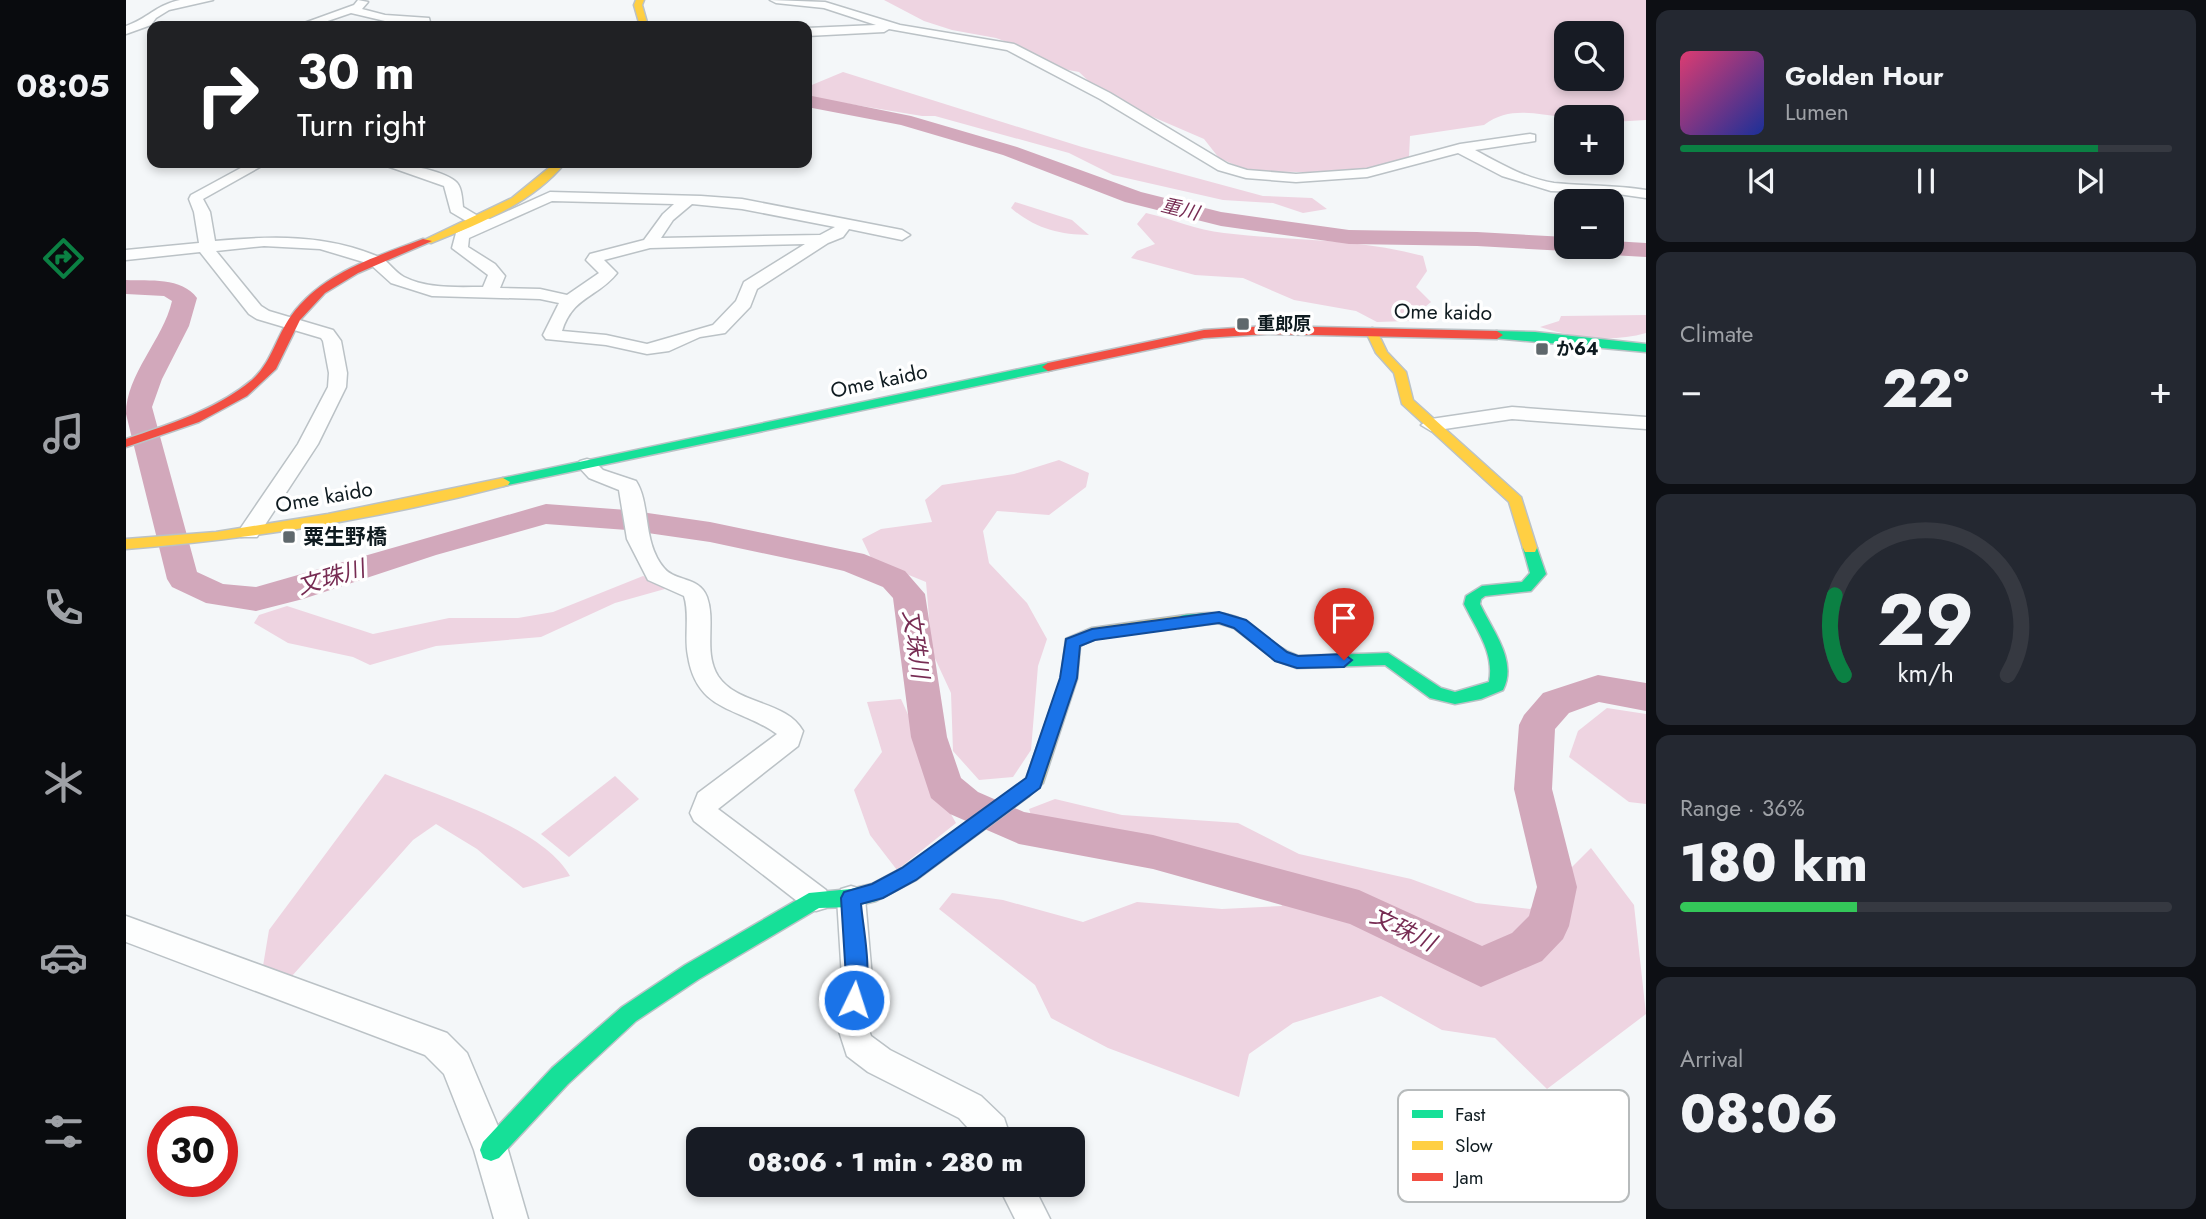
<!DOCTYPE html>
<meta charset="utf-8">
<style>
:root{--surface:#171b24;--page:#242831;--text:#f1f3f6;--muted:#9ea1a6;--line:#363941;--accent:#0b8043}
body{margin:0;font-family:Jost,"Noto Sans JP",sans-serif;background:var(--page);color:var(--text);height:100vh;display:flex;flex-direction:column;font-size:26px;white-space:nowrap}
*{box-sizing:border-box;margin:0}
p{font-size:23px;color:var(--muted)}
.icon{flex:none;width:38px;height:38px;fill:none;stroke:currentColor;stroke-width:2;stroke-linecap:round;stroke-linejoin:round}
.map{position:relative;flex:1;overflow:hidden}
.sheet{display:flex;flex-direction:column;gap:10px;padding:10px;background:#0d0f14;width:560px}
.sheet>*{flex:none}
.top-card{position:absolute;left:21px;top:21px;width:665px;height:147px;border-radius:14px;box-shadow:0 4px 10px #0003;background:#202124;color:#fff;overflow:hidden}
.fabs{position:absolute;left:1428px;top:21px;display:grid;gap:14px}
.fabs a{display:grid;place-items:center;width:70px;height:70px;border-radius:14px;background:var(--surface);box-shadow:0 4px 10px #0003;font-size:35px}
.speed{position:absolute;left:21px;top:1106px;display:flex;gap:14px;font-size:35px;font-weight:700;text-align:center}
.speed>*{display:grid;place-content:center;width:91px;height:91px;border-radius:50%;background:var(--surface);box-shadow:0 4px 10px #0003;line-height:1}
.speed .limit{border:10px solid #d22;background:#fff;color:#111}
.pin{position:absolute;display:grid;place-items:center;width:60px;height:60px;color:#fff;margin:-72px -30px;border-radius:50% 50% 50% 0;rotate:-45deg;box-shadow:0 0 7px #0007}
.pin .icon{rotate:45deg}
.me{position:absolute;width:77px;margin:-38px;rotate:4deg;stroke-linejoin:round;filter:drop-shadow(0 0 5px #0008)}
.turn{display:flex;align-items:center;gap:24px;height:147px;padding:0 35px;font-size:32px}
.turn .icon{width:91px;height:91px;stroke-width:2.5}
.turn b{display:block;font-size:49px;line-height:60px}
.big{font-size:52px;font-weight:800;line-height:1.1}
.sheet .widget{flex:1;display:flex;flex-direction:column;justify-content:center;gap:10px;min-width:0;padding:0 24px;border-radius:14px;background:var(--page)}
.sheet .dial{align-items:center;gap:0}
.dial svg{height:182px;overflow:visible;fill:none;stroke:var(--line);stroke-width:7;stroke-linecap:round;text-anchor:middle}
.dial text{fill:var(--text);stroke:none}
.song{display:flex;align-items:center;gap:21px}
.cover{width:84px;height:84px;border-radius:10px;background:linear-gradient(135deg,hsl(340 70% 55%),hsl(230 70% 35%))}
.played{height:7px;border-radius:4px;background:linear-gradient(90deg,var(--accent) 85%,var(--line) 85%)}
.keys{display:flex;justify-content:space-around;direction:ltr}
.heat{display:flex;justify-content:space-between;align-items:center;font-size:38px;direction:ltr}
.charge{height:10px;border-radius:5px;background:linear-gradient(90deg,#34c759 36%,var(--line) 0)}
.trip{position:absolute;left:560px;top:1127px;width:399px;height:70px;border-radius:14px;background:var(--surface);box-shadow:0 4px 10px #0003;font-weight:800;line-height:70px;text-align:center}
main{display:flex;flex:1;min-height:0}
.tab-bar{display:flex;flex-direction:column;width:126px;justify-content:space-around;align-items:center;background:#090b0e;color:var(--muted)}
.tab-bar .icon{width:49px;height:49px}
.tab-bar .on{color:var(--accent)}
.tab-bar b{font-size:32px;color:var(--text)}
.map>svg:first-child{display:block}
.green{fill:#eed4e1;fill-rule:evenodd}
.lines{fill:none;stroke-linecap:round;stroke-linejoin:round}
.river{fill:#d2a8bb;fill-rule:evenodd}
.street-casing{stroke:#bbc2c6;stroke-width:3}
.fast-casing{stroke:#bbc2c6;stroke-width:3}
.slow-casing{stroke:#bbc2c6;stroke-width:3}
.jam-casing{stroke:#bbc2c6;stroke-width:3}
.street{fill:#fdfefe;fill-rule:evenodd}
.fast{fill:#16e098;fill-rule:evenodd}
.slow{fill:#ffcf43;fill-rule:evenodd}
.jam{fill:#f24e42;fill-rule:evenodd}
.route{fill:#1a73e8;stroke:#114b97;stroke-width:2}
.poi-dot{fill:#5f686c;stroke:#fff;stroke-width:2.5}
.labels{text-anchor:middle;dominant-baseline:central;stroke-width:7;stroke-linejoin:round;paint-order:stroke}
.far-poi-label{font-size:18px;font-weight:bold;fill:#0f1b20;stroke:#fff;text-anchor:start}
.far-water-label{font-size:19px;font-style:italic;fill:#772c53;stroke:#fff}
.street-label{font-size:21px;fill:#0f1b20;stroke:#fff}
.poi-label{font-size:21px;font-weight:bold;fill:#0f1b20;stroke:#fff;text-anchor:start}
.water-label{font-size:23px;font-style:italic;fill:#772c53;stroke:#fff}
.key{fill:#fff;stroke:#b7bbbc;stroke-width:2}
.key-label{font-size:19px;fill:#0f1b20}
</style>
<main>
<nav class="tab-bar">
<b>08:05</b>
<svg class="icon on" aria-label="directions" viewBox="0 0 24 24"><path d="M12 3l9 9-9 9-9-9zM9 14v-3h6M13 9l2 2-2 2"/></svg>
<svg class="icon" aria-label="music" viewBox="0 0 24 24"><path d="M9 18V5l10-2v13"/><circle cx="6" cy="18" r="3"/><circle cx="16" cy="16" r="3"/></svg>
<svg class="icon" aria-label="phone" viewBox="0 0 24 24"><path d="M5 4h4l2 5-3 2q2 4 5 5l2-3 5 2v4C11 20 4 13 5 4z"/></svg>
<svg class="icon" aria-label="climate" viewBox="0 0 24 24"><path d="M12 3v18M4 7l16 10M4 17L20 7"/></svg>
<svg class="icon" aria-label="car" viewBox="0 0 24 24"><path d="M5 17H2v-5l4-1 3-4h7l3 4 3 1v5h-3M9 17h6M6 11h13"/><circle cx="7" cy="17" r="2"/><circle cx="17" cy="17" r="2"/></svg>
<svg class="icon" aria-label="filters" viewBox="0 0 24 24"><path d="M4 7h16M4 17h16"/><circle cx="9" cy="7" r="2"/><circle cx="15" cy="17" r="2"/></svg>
</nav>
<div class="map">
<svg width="1520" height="1219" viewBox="0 0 1520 1219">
<rect width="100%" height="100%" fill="#f4f7f9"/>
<g class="green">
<path d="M758,0H1520V120L1486,122V117C1470,117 1452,119 1437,117C1409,114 1383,106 1358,125L1284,136L1283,157L1233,173L1123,171L1093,158L1078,139L1020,114L971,89L953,72L927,67L900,49L870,38L826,30L798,21ZM1440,33H1486V79H1440Z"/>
<path d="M717,72L956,147L1137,196L1186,198L1201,209L1177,213L1147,203L1097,200L987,175L943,153L809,116H796L681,97V87Z"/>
<path d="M889,202L946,220L963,235C933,235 908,228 885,208Z"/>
<path d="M1020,213C1047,219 1070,230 1098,233C1164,241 1232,238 1297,256L1301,271L1290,287L1305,302L1282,321L1251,322L1230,311L1168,300L1117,278L1069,275L1005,258L1011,251L1029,244L1011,224Z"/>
<path d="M1520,315V333C1485,343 1449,338 1414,327L1433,321L1435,316Z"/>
<path d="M933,460L963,473L960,487L923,515L871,511L857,531L863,563L901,603L921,639L912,666L905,750L887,777L853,780L827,751L825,693L806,652L800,582L746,560L736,539L755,529L806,522L799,500L816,485L888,474Z"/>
<path d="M517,576L546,587L489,603L415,637L310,646L244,665L227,657L162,643L128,623L133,615L161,606L247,634L323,618H392L427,612Z"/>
<path d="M775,699L789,730L797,765L830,823L771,870L744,835L728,790L756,752L741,702Z"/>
<path d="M1481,708L1520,714V804L1503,802L1443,757L1452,731Z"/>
<path d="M259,774C310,795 417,827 444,876L397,888L351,849L310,824L287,840L166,976L137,966L143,930Z"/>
<path d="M489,776L513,799L443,857L415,834Z"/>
<path d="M929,799L996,815L1112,823L1173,854L1285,879L1350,903L1404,909L1465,848L1508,905L1520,1014L1421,1089L1369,1038L1316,1030L1255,996L1167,1023L1123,1054L1113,1097L982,1048L925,1018L909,985L813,909L826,893L877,900L957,922L1011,902L1096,909L1156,906L1140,872L1038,847L907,821L903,809Z"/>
</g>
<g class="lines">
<g class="river">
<path d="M681,95L785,116L891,147L1015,192L1095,212L1223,230L1351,232L1440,237V247H1450L1440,251L1351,246L1223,244L1095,226L999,202L877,155L775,125L681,107Z"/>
<path d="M1486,241L1520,243V257L1467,254L1459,252L1455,247H1486Z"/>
<path d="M0,280C23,281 56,277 71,298L63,326L36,379L26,407L71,572L97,584L130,587L420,504L501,510L584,522L738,554L779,571L799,594L821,737L835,778L852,792L898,812L1027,835L1233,890L1356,946L1386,933L1403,916L1411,887L1388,789L1393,725L1398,715L1417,693L1472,675L1520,683V711L1473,702L1443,713L1429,729L1426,789L1451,887L1443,926L1437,939L1416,961L1355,987L1224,924L1027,869L893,844L824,814L805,798L785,737L767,598L757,587L718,571L688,564L584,542L501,530L420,524L310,555L177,599L130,611L80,603L46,587L41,579L0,414C0,374 37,340 46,301L38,296L0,294Z"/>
</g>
<g class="street-casing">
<g id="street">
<path d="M54,0H87L43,10L30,18L25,25L0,34V26C21,19 30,5 54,0Z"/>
<path d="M232,0L242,2L236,9L259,15L303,18L305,26H293V22L259,21L225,13L187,26H170L228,5Z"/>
<path d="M644,0L699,2L774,25L888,44L984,93L1102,164L1121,170L1170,174L1241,169L1334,144L1404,134L1409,135V141L1349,150C1373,163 1400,179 1428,183C1459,186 1489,185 1520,190V198L1485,193L1425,191L1376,176L1332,153L1241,177L1170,182L1120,178L1092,170L974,99L881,50L763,29L758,32L681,36V28L750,25L698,8L650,3Z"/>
<path d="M124,163H141L77,199L84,212L89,241C145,236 199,234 253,257C263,261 268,272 278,277C302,289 331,287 357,287L362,275L326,248L330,233L347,225L325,212L318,186L261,166L259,163C275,163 316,170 329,181C336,186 336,199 337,207L352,216L364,219L424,192L575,196L616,199L776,230L784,235L776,240L723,229L717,237L702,243L631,289L624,307L599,333L574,337L543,351L521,354L480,345L420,339L417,335L433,303L414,299L306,296L265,283L244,264L194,249L138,246L90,251L135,306L143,311L207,330L215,341L221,373L220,387L192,444L131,537H115L112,532L172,444L202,387L203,373L197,341L195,338L131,319L123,314L74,252L0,260V250L73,243L68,212L63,199L65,195ZM426,201L548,204L537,214L518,240L464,254L460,260L473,273L441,295L414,289L374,288L379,276L369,264L342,247L343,238ZM566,204L616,209L709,227L694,235L535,238L547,220ZM679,244L618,282L610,301L587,325L521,344L480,335L436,331C447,296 471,298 491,273L478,260L524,248Z"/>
<path d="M1386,407L1520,417V429L1386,419L1305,431L1295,425L1305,419Z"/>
<path d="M461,459L468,461L477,470L510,481C525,504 516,542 538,568C549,582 573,576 581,597C590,622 577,652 592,676C612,706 660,700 677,731L672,746L592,809L700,890L704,899L700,908L690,911L680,908L568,821L564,813L572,793L651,734C614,707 571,713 562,656C558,637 564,614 558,596L522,580L501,539L493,490L463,478L451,465L454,461Z"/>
<path d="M725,886L735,889L739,898L746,978L740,1022L745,1036L764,1050L855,1096L878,1118L885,1139H852L833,1118L742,1072L721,1056L710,1022L716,978L711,898L715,889Z"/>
<path d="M0,916L321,1033L341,1053L382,1150L402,1219H368L348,1150L318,1074L299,1055L0,942Z"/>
<path d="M872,1185H907L924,1219H889Z"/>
</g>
</g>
<g class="fast-casing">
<g id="fast">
<path d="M1371,331L1409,332L1520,344V352L1367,338V332Z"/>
<path d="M922,363L926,364V370L377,486L370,482L377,478Z"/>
<path d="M1404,543L1411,548L1420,574L1405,591L1359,596L1355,599L1354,604C1366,630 1392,661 1377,690L1355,699L1329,704L1304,698L1259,665L1171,668L1149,660L1108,628L1092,623L1053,628L1045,622C1051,614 1061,615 1070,614C1129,607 1127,639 1172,656L1262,653L1315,688L1329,692L1363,682C1369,653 1350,629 1338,604L1340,596L1356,586L1396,582L1404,573L1397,548Z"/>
<path d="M897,784L903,786L906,791L903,796L790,880L750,901L725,907L693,908L573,979L510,1021L442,1084L373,1158L365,1161L357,1158L354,1150L357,1142L426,1068L496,1007L559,965L683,893L725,889L746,884L776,868Z"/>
</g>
</g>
<g class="slow-casing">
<g id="slow">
<path d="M510,0H518L516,5L522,26H514L508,5Z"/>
<path d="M429,163H439C405,204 353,224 305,243L296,241L386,198Z"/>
<path d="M1246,328L1250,329L1261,352L1280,372L1287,400L1395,497L1411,548L1409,552H1399L1397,548L1383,502L1276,404L1268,373L1250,353L1240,332Z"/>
<path d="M377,478L384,482L382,485C257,518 128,539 0,549V539L90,532L202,514Z"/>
<path d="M1053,616L1059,618L1061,622L1059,626L969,639L954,646L951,679L917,783L903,796L897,798L891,796L888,791L900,779L935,679L940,639L966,628Z"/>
</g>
</g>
<g class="jam-casing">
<g id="jam">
<path d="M297,239L306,241L232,273L199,293L174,320L150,369L121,396L73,422L0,447V439C44,424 90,410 126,380C146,362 150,337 165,316C196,273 249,257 297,239Z"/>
<path d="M1141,326L1371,331L1377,335L1371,339L1141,334L1078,338L922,371L916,367L922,363L1078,330Z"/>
</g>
</g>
<use href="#street" class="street"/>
<use href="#fast" class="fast"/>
<use href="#slow" class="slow"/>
<use href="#jam" class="jam"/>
</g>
<path class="route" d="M1093,612L1120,620L1161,652L1172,656L1218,654L1226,660L1218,667L1171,668L1149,661L1108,628L1093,623L969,640L954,646L951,678L914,788L790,880L757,898L735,904C738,936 748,977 735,1007L728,1010L720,1007L717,1000L720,978L715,898L718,892L746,884L776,868L900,778L934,678L940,639L966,629Z"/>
<g class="poi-dot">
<rect x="1110" y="317" width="14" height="14" rx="3.5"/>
<rect x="1409" y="342" width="14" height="14" rx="3.5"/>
<rect x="156" y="530" width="14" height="14" rx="3.5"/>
</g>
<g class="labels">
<g class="far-poi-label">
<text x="1131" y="324">重郎原</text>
<text x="1430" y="349">か64</text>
</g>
<g class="far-water-label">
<text transform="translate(1054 209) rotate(14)">重川</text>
</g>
<g class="street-label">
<text transform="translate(1317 312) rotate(1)">Ome kaido</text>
<text transform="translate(753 381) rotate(-12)">Ome kaido</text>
<text transform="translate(198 497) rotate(-10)">Ome kaido</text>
</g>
<g class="poi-label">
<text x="177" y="537">粟生野橋</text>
</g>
<g class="water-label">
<text transform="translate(205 577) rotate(-16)">文珠川</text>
<text transform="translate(790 644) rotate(82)">文珠川</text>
<text transform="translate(1277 929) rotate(26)">文珠川</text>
</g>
</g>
<rect x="1272" y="1090" width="231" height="112" rx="10" class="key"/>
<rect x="1286" y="1110" width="31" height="8" fill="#16e098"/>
<rect x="1286" y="1141" width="31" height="9" fill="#ffcf43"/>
<rect x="1286" y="1173" width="31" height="8" fill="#f24e42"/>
<g class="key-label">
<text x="1329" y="1121">Fast</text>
<text x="1329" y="1152">Slow</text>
<text x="1329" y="1184">Jam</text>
</g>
</svg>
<div class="fabs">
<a><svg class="icon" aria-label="search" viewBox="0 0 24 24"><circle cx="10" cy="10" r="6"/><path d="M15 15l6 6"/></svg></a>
<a>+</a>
<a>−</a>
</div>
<div class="speed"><div class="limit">30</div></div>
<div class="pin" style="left:1218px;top:660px;background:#d93025"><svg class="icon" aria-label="arrive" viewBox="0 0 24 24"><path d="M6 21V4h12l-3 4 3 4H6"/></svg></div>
<svg class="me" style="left:728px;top:1000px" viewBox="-20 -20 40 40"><circle r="17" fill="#1a73e8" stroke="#fff" stroke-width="3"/><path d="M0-11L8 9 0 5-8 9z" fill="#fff"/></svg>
<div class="trip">08:06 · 1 min · 280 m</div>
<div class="top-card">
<div class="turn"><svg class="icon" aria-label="right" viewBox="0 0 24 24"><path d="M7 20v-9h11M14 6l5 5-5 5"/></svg><div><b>30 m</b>Turn right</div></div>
</div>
</div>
<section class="sheet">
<div class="widget">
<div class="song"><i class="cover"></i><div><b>Golden Hour</b><p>Lumen</p></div></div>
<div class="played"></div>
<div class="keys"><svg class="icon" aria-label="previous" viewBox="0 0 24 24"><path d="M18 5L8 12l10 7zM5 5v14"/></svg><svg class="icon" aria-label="pause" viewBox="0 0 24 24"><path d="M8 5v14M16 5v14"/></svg><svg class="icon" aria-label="next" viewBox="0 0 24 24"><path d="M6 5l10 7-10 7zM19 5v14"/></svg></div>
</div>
<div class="widget"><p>Climate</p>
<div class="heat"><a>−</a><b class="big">22°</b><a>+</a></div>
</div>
<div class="widget dial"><svg viewBox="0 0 100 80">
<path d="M14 69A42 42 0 1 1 86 69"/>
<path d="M14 69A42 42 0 0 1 10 34" stroke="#0b8043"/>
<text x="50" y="56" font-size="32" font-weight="700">29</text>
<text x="50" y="72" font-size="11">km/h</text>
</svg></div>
<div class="widget"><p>Range · 36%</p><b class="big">180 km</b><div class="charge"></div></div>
<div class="widget"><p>Arrival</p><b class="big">08:06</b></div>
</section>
</main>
